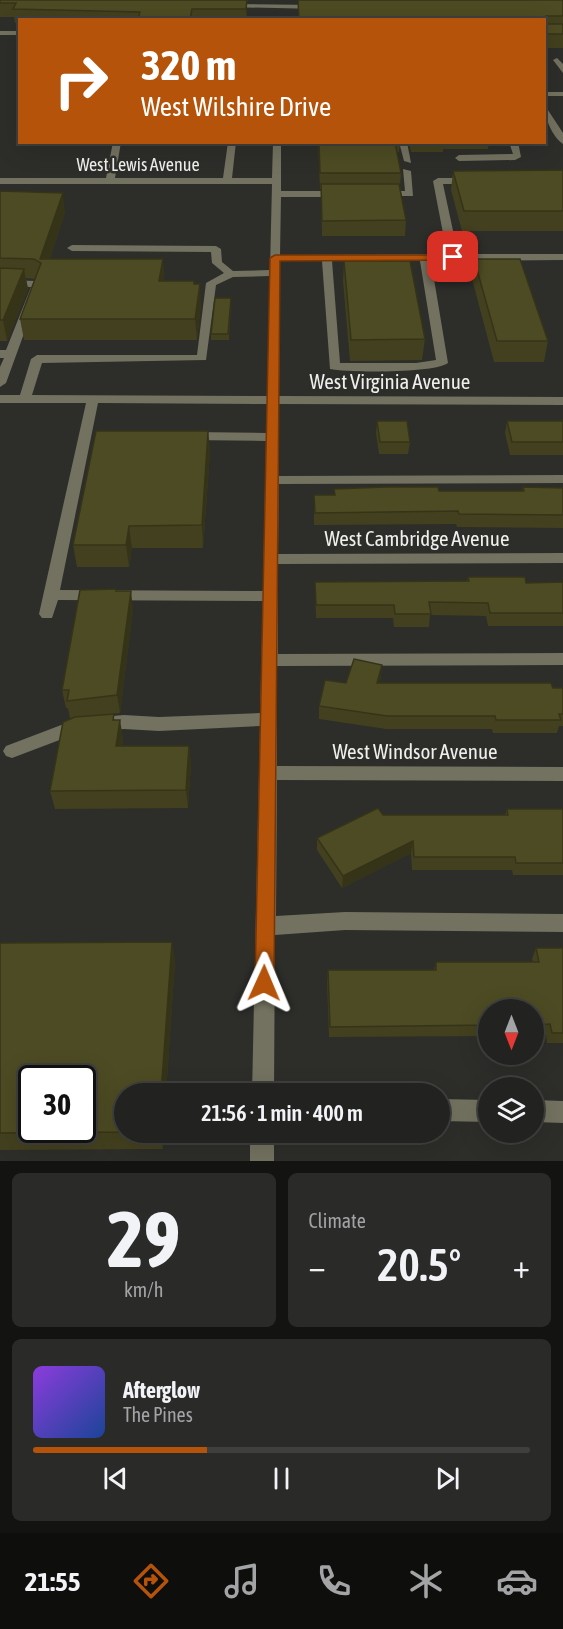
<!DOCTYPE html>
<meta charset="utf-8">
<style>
:root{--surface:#222220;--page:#2a2a29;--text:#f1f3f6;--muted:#a2a4a5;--line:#3f3f3e;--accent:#b45309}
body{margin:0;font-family:"Asap Condensed",sans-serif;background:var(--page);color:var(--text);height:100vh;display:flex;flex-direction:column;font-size:22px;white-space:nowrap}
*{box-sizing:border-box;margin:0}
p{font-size:20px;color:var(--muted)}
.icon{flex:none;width:33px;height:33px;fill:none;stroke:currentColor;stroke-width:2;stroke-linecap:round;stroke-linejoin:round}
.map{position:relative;height:1161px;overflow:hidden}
.drawer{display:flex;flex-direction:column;gap:12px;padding:12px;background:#131312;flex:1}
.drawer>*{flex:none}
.banner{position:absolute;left:18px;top:18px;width:528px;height:126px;border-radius:0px;box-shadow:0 6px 24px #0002,0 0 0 2px var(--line);background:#b45309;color:#fff;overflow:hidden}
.needle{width:39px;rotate:180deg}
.tools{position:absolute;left:478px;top:999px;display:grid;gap:12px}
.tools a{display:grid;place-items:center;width:66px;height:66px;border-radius:50%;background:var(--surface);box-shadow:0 6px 24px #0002,0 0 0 2px var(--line);font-size:30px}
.speed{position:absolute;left:18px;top:1065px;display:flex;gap:12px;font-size:30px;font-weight:700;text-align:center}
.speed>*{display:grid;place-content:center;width:78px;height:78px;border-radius:50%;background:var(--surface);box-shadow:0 6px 24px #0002,0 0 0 2px var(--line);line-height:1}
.speed .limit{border:3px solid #111;border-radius:9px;background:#fff;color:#111}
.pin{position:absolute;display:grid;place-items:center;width:51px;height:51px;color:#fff;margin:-26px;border-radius:12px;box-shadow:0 3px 9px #0006}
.me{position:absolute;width:66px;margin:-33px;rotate:1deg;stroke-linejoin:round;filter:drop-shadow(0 0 4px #0008)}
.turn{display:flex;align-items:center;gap:21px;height:126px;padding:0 24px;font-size:27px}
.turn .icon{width:78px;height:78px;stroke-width:2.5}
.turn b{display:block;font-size:42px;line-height:51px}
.big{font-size:45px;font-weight:600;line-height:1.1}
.drawer .tile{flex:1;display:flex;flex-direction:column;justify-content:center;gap:9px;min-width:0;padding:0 21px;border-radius:9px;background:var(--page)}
.drawer .dial{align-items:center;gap:0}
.dial b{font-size:78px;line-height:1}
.song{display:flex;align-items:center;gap:18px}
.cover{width:72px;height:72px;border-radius:9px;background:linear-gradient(135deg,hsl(270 70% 55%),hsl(220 70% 35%))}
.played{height:6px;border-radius:3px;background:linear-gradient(90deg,var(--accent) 35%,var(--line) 35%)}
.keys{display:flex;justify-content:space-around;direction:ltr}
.heat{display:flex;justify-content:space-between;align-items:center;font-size:33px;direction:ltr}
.drawer .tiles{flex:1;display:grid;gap:12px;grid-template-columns:1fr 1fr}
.tile:last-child{grid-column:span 2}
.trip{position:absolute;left:114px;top:1083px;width:336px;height:60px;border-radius:30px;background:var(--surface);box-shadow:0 6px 24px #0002,0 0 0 2px var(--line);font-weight:600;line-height:60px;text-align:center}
.menu{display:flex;height:96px;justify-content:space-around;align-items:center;background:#0e0e0d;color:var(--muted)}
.menu .icon{width:42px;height:42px}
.menu .on{color:var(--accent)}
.menu b{font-size:27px;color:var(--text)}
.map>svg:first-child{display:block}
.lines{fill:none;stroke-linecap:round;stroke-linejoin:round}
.minor{fill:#737260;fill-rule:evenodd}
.wall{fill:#42401e}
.shaded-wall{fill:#363418}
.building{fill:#4d4b23;stroke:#363418;stroke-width:1.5;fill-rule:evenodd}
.route{fill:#b45309;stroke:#753606;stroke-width:1.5}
.labels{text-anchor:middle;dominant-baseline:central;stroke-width:5;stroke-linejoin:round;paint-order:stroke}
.far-street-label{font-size:18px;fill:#efefed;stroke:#2d2d2a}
.street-label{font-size:21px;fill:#efefed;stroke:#2d2d2a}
</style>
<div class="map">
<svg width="563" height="1161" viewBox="0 0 563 1161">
<rect width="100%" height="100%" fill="#2d2d2a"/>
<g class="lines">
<g class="minor">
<path d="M228,4L318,5L321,7L318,9L226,7Z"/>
<rect x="0" y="31" width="20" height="4"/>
<path d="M557,58L563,64V73L553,60Z"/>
<rect x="544" y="92" width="19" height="4"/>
<path d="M544,104L563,133V144C552,137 544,116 544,104Z"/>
<path d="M113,142H121L115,178H223L228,142H236L232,178H272L273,142H281V191H339L344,194L339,197H281L280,255L447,254L433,181L438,178H471L476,181L471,184H443L458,254H563V260L431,261L448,363C436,373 348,373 330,369L322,261H280L279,396L563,397V405L279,404V476L563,475V483L279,484L278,554L563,553V563L278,564V654L563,653V665L277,666V766L563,767V781L277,780L276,916L345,912L563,914V932L345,930L275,935L274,1094H252L260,726L159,731L124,729L78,733L12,758L6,756L3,751L6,746L77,719L124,715L159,717L260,713L263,601L58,600L52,618H42L39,614L86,403H0V395H20L31,359L37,355H197L206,283L224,273L212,263L211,252L72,251L67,248L72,245L216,246L221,249L222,262L233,271L270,270L272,184H0V178H106ZM332,261H420L436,360L416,363H340ZM270,276L267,396L32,395L42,363L206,360L216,285L233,277ZM98,403L267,404L266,433L189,432L183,436L189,440L266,441L263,591L60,590Z"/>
<path d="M399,142H407L411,163L404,161Z"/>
<path d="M509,142H518L521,157L515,160L459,161L455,158L459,155L513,154Z"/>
<path d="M403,169L411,171L413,196H378L376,194L381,191H405Z"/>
<path d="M0,280L37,281L42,284L6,383L0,387V367L4,358H0V350H6L31,287L0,286Z"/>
<path d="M440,1099L489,1100V1122L440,1121Z"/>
<path d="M534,1100L563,1101V1123L534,1122Z"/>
<rect x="250" y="1132" width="24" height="29"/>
</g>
</g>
<g class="wall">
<path d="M0,0H248L247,2V20H20V23H15L14,17H0Z"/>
<path d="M298,0H563V48H544V20H298Z"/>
<path d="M318,142H400L399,152H397L401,173L400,186L406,220L405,236H322L321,189H320Z"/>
<path d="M409,142H489L488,149H443V152H411Z"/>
<path d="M563,170V231H462L451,190L453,171Z"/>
<path d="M0,191L65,212L50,259H163L164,281L194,284L201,304L197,340H24L20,319L35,279L26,278L28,289L7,341H0Z"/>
<path d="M474,259L548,341L544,362H494L472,279Z"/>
<path d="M344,261L425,339L422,360L350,361L343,281Z"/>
<path d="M231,304L229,340H211V334Z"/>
<path d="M377,421L410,442L408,454H379L376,433Z"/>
<path d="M507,421H563V455H510L505,433Z"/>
<path d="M208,431L210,453L203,548H132L129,567H77L73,545Z"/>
<path d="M523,487L563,488V528L457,527L456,524L314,525V495H334V489L439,491H522Z"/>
<path d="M468,577L526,583L563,582V626H488L486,616L430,615L429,627H394L393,618H316L315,582L467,581Z"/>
<path d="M116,589L117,591L133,609L120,713L111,714L115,720L123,738L122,746H189L191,764L188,808L55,809L50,791L70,719L68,708H66L62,690Z"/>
<path d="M381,677L379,683L563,688V726H559L557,733H493L492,729H386L319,719V706L346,683Z"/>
<path d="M507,809H563V875H513L512,870H412L411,853L342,888L317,850V838L383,815H505Z"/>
<path d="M172,942L175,962L166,1094H124V1132H164L163,1149L0,1150V943Z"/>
<path d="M536,948H563V1043H547L546,1035H534V1010H489V1036L329,1037L327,982L328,970H434L436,962H533L532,959Z"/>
</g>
<g class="shaded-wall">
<path d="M247,0V10L246,20V9Z"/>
<path d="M63,193L65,212L44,279L40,259Z"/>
<path d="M163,259L164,279L161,301L159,281Z"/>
<path d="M24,269L28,289L7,341L3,320Z"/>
<path d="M200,284L201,304L197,340L195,319Z"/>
<path d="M208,431L210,453L203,548L202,525Z"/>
<path d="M129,526L132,548L129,567L126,545Z"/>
<path d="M131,591L133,609L120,713L117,695Z"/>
<path d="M382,665L381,677L376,695L377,683Z"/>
<path d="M120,720L123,738L119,764L116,746Z"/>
<path d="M189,746L191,764L188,808L186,790Z"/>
<path d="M413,841L411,853L342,888L343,876Z"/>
<path d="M172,942L175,962L166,1094H161Z"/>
<path d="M159,1132H164L163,1149Z"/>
</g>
<g class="building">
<path d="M0,0H247L246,9H192L190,20H138L140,12L13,9L16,3H0Z"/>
<path d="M298,0H563V16H546L544,20H299Z"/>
<path d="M544,22L546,24H563V34H544Z"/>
<path d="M319,142H395L401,173H320Z"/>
<path d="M563,170V211H464L453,171Z"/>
<path d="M321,184H399L406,220L322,221Z"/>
<path d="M0,191L63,193L40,259H163L159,281H194V284H200L195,319H20L41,263L34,259L0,258Z"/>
<path d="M474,259H520L548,341H497Z"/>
<path d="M344,261H410L425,339L351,340Z"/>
<path d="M0,268L24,269L3,320H0Z"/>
<path d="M215,298H231L228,334H211Z"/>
<path d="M377,421H407L410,442H380Z"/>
<path d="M507,421H563V442H512Z"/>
<path d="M96,431H208L202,525L129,526L126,545H73Z"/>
<path d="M385,487H438L439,491H524L523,487L563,488V515L459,514L458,511L315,513L314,495H335L334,489Z"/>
<path d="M468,577H525L526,583L563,582V613H490L488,603L429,602L431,614H395L394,605H316L315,582L469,581Z"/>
<path d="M116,589V591H131L117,695L67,701L69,690H62L80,590Z"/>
<path d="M354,659L382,665L377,683H551L553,688H563V714H559L561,720H496L495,716H387L319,706L325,680L346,683Z"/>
<path d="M114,714L113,720H120L116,746H189L186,790L50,791L63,722L75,717Z"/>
<path d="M378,808L383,815H508L507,809H563V863H516L515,857H414L413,841L343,876L317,838Z"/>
<path d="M172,942L161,1094H124V1132L0,1133V943ZM32,1078H82V1130H32Z"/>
<path d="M536,948H563V1033H552L550,1024L534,1025V1010H489V1025L330,1027L328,970H436V962H539Z"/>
</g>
<path class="route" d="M275,255H453L458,257L453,260L280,261L274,983L271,989L264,992L258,989L255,983L270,258Z"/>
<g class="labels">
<g class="far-street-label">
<text x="138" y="164">West Lewis Avenue</text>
</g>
<g class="street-label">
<text x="390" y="381">West Virginia Avenue</text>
<text x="417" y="538">West Cambridge Avenue</text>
<text x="415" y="751">West Windsor Avenue</text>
</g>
</g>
</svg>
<div class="tools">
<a><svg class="needle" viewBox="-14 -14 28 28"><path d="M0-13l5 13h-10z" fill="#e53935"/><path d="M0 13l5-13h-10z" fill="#a2a4a5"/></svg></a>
<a><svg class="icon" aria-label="layers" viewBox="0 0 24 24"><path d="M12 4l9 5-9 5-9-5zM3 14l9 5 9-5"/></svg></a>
</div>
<div class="speed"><div class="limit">30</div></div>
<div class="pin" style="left:453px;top:257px;background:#d93025"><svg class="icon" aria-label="arrive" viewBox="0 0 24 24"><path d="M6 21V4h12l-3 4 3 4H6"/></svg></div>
<svg class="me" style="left:264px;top:983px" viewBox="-20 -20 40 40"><path d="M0-17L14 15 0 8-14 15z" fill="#b45309" stroke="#fff" stroke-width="4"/></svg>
<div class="trip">21:56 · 1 min · 400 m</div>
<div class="banner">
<div class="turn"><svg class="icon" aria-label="right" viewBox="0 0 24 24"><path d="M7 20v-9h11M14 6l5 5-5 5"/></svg><div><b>320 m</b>West Wilshire Drive</div></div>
</div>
</div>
<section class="drawer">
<div class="tiles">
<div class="tile dial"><b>29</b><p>km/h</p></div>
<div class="tile"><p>Climate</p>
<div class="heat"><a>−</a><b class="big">20.5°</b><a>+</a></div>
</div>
<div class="tile">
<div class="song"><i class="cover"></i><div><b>Afterglow</b><p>The Pines</p></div></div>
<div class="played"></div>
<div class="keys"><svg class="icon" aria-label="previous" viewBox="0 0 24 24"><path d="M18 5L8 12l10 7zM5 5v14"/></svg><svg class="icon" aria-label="pause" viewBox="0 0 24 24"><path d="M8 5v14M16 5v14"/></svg><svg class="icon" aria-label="next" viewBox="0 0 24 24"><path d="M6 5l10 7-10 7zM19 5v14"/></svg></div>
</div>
</div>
</section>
<nav class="menu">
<b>21:55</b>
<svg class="icon on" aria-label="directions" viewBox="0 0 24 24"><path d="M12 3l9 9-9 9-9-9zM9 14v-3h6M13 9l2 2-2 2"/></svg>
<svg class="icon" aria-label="music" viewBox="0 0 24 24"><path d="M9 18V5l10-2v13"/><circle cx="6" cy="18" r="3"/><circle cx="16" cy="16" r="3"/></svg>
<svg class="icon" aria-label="phone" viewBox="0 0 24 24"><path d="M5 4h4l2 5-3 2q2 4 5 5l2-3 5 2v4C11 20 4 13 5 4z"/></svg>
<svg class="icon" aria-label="climate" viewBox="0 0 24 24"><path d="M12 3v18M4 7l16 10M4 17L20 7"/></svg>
<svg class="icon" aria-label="car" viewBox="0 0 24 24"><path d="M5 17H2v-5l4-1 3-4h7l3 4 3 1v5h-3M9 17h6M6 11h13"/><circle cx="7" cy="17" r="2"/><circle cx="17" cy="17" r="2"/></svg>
</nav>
